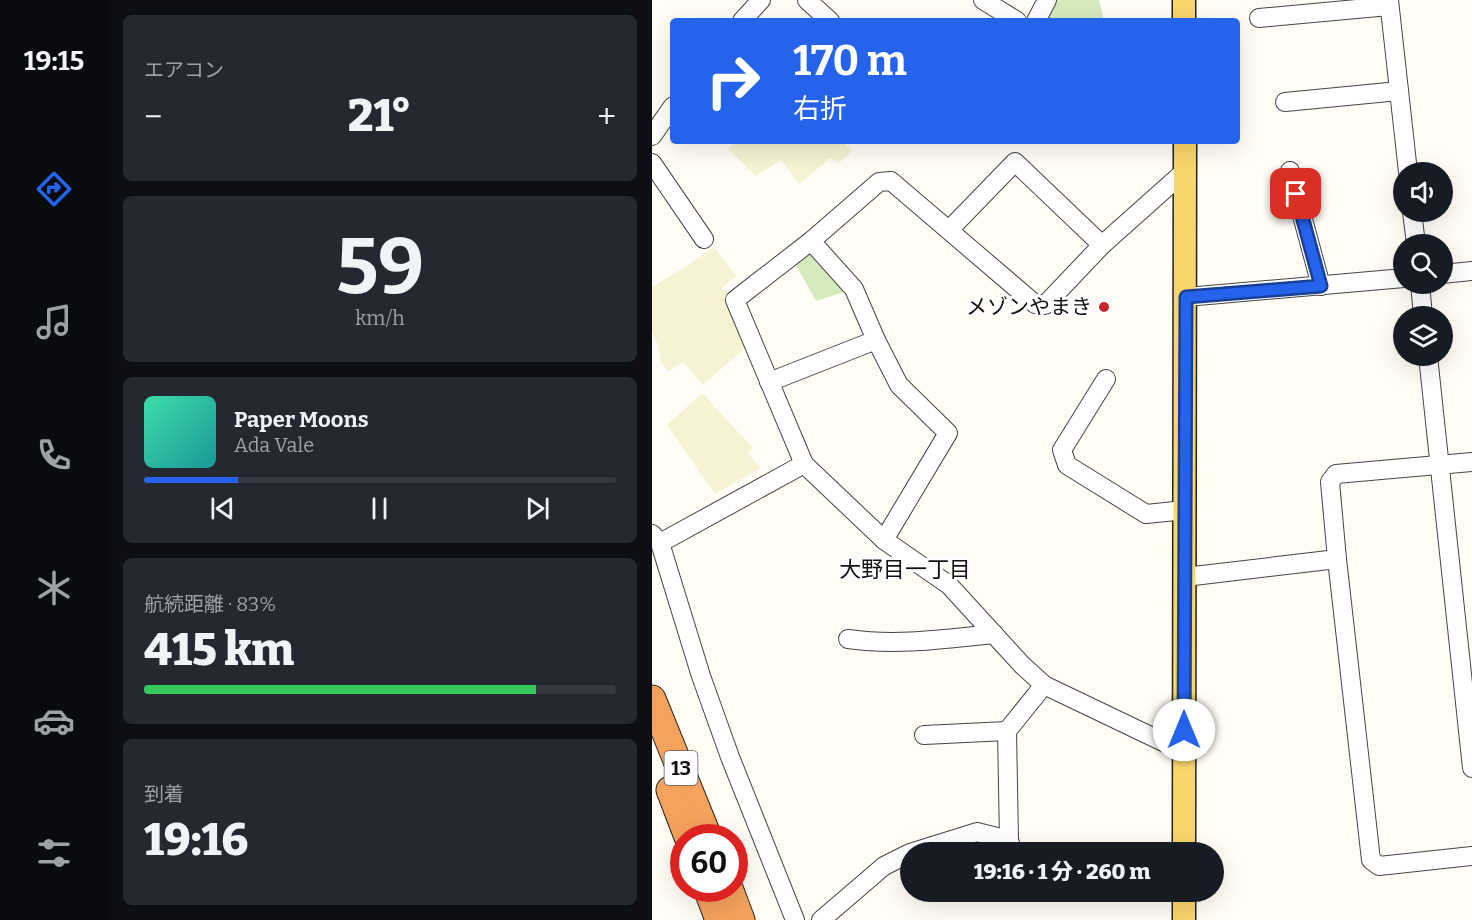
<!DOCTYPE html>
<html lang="ja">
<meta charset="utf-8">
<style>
:root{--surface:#171b24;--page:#242831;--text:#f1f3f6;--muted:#9ea1a6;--line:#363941;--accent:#2563eb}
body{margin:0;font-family:Bitter,"Noto Sans JP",serif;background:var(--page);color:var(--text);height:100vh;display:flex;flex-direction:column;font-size:22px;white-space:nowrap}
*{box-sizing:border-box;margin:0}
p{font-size:20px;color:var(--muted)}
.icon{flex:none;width:33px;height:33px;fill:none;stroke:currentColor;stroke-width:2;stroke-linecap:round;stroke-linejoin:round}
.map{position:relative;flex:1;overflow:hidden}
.panel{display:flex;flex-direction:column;gap:15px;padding:15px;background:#0d0f14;width:544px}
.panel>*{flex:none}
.top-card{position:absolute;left:18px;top:18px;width:570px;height:126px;border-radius:6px;box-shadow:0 6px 24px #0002;background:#2563eb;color:#fff;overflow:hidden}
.tools{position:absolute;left:741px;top:162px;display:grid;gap:12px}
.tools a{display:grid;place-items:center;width:60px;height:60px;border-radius:50%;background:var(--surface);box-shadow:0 6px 24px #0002;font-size:30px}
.speed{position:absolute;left:18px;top:824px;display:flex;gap:12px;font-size:30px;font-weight:700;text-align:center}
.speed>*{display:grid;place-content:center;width:78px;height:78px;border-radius:50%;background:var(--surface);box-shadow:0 6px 24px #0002;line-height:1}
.speed .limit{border:9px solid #d22;background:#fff;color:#111}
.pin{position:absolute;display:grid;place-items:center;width:51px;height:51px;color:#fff;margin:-26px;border-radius:12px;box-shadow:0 3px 9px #0006}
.me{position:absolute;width:66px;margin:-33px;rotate:0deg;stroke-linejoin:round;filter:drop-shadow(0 0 4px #0008)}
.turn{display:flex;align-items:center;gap:21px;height:126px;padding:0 24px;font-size:27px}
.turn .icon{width:78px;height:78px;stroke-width:2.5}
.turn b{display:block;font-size:42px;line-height:51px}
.big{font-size:45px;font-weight:800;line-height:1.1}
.panel .card{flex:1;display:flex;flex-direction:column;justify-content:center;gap:9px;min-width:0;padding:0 21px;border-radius:9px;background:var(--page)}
.panel .dial{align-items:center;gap:0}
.dial b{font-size:78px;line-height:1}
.song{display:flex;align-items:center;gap:18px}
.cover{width:72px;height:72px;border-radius:9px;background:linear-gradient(135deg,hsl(160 70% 55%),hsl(180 70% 35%))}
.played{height:6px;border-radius:3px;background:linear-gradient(90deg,var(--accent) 20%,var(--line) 20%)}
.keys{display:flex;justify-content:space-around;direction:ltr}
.heat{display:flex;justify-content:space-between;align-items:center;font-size:33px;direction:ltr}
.charge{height:9px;border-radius:4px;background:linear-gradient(90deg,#34c759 83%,var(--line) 0)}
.trip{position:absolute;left:248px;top:842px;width:324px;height:60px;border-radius:30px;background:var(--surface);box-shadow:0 6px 24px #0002;font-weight:800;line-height:60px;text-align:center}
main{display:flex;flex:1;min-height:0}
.menu{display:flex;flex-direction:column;width:108px;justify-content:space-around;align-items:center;background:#090b0e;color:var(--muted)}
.menu .icon{width:42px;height:42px}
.menu .on{color:var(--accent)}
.menu b{font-size:27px;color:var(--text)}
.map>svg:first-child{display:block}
.farmland{fill:#f6f3d4}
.green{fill:#d5ebbd}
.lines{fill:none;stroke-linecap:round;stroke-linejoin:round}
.minor-casing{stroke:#444;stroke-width:20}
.major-casing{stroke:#222;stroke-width:25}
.highway-casing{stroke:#222;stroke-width:29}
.minor{stroke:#fff;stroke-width:18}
.major{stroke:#f9d66b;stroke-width:22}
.highway{stroke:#f5a25d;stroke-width:27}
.route-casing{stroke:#184099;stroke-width:15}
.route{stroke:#2563eb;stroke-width:10}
.poi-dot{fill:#c4262e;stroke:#fff;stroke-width:2}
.labels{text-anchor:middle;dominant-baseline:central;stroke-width:6;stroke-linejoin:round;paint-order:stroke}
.shield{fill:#fff;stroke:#585858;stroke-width:1.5}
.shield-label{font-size:20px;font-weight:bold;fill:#111}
.poi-label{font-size:21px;fill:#111;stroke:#fff;text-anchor:end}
.neighbourhood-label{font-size:22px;fill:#111;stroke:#fff}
</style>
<main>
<nav class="menu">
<b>19:15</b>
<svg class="icon on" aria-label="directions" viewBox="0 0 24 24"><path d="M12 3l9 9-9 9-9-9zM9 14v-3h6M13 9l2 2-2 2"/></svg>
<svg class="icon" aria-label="music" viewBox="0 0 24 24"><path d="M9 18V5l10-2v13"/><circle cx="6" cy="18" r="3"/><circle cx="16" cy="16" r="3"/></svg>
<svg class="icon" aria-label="phone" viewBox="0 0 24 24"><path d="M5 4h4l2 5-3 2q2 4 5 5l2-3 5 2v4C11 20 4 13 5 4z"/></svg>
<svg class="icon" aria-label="climate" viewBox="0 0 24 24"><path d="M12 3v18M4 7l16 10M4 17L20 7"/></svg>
<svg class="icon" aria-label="car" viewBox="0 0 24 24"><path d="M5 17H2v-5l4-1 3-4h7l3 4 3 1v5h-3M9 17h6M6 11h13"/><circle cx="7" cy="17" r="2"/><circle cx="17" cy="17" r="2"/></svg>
<svg class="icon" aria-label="filters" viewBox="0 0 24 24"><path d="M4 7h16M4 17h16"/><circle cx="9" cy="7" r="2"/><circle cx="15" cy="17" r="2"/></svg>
</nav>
<section class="panel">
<div class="card"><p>エアコン</p>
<div class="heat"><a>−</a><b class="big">21°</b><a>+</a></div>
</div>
<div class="card dial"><b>59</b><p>km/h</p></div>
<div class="card">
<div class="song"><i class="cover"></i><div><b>Paper Moons</b><p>Ada Vale</p></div></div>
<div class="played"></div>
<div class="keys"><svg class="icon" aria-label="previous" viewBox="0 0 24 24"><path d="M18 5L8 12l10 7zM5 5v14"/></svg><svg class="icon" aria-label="pause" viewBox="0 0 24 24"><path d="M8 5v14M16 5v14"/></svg><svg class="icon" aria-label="next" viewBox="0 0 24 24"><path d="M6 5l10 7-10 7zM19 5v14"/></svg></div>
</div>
<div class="card"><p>航続距離 · 83%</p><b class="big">415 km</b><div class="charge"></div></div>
<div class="card"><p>到着</p><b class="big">19:16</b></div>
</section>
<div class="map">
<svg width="820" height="920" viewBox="0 0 820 920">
<rect width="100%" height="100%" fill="#fffdf5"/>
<g class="farmland">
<path d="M84,141H190L200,151L186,164L179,158L147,184L129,160L104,176L76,149Z"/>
<path d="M62,247L84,276L70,288L78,294L72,297L83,309L94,347L51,385L31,362L17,371L9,363L6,345L0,332V287L38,264Z"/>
<path d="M50,393L101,448L96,453L109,468L63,494L15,425Z"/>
</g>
<g class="green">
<path d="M395,0H447L452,21H384Z"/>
<path d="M159,241L195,291L164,301L139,256Z"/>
</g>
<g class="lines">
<g class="minor-casing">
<g id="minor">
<path d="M155,0L178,21"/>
<path d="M331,0L365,21"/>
<path d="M737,0L756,172"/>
<path d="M607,18L737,6"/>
<path d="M90,21L109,0"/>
<path d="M384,21L395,0"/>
<path d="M633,102L747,91"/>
<path d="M0,136L21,106"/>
<path d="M0,163L52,239"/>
<path d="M638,171L669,286"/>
<path d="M760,212L764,244"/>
<path d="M297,230L363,162L450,245"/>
<path d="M159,241L202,289L224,340L247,385L296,433L232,540"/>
<path d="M790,274L820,271"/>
<path d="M768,284L771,316"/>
<path d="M534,297L752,278"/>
<path d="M776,356L820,768"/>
<path d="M454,379L410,450L415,465L494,514L533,510"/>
<path d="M117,382L224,340"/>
<path d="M820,462L684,474L678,482L685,559L719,860L727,866L820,856"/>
<path d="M152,464L83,300L159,241L227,182L239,181L383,304L393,305L450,245L533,171"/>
<path d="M0,534L8,543L152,464L232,540L297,585L370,665L392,685L532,752"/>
<path d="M8,543L49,676L78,757L143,920"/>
<path d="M533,577L685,559"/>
<path d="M196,639C246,646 292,639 342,634"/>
<path d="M272,735L355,731"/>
<path d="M261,852L325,832L357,840"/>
<path d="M361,852L357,840L355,731L392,685"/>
<path d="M169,920L232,866L258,853"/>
</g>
</g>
<g class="major-casing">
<g id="major">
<path d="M532,21V0"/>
<path d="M532,852L533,141"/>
<path d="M532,920V891"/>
</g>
</g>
<g class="highway-casing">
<g id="highway">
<path d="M0,699L56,837"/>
<path d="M18,790L36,837"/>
<path d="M55,888L67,920"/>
<path d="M77,888L89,920"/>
</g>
</g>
<use href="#minor" class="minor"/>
<use href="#major" class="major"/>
<use href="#highway" class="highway"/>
</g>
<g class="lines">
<g class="route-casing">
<path id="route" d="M532,730L534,297L669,286L644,194"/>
</g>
<use href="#route" class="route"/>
</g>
<circle class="poi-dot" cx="452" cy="307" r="6"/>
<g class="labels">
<rect class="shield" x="12.5" y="751" width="33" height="34" rx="4.5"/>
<g class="shield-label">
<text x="29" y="768">13</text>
</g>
<g class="poi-label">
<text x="440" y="307">メゾンやまき</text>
</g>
<g class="neighbourhood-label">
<text x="253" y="569">大野目一丁目</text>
</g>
</g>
</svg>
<div class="tools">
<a><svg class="icon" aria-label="sound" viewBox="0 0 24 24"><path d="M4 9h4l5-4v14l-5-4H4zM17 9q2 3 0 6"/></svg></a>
<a><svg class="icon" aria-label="search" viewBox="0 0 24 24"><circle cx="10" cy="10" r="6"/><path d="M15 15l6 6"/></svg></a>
<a><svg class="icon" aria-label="layers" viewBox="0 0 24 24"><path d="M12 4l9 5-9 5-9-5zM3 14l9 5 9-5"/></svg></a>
</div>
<div class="speed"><div class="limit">60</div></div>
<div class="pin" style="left:644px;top:194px;background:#d93025"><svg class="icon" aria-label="arrive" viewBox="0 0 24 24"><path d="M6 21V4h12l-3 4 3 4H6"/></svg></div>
<svg class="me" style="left:532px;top:730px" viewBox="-20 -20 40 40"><circle r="19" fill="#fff"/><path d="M0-13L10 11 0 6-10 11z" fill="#2563eb"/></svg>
<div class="trip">19:16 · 1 分 · 260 m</div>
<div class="top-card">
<div class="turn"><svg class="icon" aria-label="right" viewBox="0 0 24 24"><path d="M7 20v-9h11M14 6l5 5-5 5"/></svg><div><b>170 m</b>右折</div></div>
</div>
</div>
</main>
